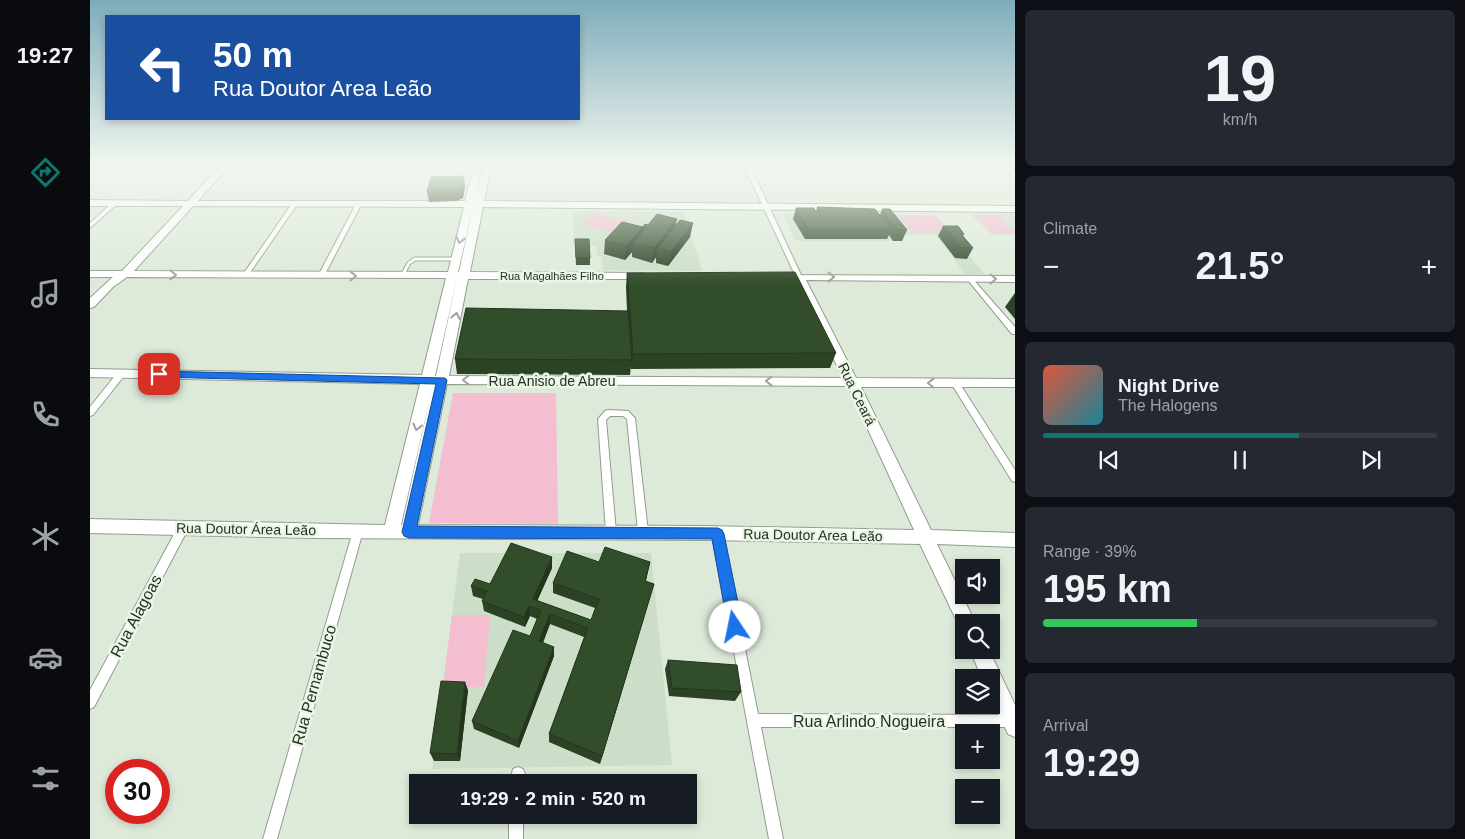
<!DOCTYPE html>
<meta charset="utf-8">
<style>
:root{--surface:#171b24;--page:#242831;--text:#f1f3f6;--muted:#9ea1a6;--line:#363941;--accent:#0f766e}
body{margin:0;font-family:Helvetica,sans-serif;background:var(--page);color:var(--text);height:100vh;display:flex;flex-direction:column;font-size:19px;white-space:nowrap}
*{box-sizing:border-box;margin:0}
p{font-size:16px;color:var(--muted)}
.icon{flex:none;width:28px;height:28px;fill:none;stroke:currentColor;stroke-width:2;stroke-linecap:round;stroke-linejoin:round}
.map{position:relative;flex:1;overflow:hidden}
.drawer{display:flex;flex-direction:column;gap:10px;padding:10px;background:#0d0f14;width:450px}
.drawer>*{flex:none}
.top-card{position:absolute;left:15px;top:15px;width:475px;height:105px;border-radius:0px;box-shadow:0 2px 8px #0003;background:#1a4fa0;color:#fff;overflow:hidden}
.fabs{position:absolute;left:865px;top:559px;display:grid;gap:10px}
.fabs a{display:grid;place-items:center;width:45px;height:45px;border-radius:0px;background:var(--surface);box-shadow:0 2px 8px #0003;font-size:25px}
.speed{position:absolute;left:15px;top:759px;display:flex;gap:10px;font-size:25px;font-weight:700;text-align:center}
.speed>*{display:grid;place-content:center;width:65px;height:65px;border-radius:50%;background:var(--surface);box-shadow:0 2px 8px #0003;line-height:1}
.speed .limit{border:8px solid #d22;background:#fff;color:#111}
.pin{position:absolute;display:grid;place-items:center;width:42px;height:42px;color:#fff;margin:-21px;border-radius:10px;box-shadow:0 2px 8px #0006}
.me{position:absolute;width:55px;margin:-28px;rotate:349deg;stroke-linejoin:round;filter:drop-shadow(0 0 4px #0008)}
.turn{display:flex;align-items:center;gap:18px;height:105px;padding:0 25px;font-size:22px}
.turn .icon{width:65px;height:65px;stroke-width:2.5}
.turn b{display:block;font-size:35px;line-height:42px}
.big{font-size:38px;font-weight:600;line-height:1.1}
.drawer .card{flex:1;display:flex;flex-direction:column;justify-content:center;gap:8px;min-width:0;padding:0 18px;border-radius:8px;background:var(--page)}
.drawer .dial{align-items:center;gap:0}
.dial b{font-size:65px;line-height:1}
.song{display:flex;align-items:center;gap:15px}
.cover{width:60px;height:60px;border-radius:8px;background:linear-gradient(135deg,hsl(10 70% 55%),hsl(190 70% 35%))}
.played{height:5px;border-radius:2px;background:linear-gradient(90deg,var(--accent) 65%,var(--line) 65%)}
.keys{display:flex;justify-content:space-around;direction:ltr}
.heat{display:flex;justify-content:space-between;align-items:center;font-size:28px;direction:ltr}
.charge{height:8px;border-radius:4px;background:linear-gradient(90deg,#34c759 39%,var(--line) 0)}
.trip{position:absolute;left:319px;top:774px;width:288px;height:50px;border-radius:0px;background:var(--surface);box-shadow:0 2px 8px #0003;font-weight:600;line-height:50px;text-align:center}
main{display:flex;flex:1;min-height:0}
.menu{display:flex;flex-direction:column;width:90px;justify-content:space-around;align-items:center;background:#090b0e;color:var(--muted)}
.menu .icon{width:35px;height:35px}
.menu .on{color:var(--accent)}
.menu b{font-size:22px;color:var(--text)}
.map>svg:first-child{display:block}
.built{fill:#ccdec7}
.green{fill:#f3bed0}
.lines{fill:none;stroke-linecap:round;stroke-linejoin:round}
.lane-casing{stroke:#919d8d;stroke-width:5}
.street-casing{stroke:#919d8d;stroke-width:2}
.secondary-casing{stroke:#919d8d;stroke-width:2}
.lane{stroke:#fff;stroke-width:3}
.street{fill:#fff;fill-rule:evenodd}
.secondary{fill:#fff;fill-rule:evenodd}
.wall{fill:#2b4224}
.shaded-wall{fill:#23361d}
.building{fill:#324d2a;stroke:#23361d}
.oneway{stroke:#9fa19e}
.route{fill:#1a73e8;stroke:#114b97}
.labels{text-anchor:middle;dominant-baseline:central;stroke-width:5;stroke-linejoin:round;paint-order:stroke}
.far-street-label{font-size:11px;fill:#292e28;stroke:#eaf7e6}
.street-label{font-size:14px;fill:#292e28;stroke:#eaf7e6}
.near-street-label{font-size:16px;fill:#292e28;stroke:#eaf7e6}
</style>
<main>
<nav class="menu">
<b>19:27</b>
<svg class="icon on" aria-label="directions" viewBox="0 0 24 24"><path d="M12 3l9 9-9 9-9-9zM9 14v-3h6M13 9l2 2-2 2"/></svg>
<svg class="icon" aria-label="music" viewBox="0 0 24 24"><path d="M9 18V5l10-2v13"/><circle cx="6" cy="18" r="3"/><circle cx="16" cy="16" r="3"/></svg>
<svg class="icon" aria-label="phone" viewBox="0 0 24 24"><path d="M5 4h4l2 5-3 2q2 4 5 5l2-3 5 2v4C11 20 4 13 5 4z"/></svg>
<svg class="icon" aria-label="climate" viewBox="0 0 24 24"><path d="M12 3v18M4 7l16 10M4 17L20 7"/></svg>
<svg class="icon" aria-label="car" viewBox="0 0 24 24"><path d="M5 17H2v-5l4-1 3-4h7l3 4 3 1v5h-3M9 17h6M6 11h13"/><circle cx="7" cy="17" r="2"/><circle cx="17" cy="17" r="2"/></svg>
<svg class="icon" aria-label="filters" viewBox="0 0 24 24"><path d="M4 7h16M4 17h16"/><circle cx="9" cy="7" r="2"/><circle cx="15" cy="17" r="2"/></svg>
</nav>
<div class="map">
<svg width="925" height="839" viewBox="0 0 925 839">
<rect width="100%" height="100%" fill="#ddead9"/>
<g class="built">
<path d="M483,211L595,212L612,271L513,270L512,257L507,256L506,246H483Z"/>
<path d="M693,214L846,215L863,235H809L814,241H706Z"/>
<path d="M880,214H925V235H902Z"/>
<path d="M847,236H863L894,274H875Z"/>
<path d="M370,553H561L582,765L342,769Z"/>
</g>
<g class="green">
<path d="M503,213L541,222L530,234L491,224Z"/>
<path d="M883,215H908L925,234H902Z"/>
<path d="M809,216H846L860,232H822Z"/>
<path d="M363,393H466L468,524L339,523Z"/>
<path d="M362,615H400L394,687H353Z"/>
</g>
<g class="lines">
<g class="lane-casing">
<path id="lane" d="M312,276L319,263L325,259H365"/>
</g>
<g class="street-casing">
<g id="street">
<path d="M654,166H660L712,277L711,278H707L706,277Z"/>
<path d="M203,202L208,203L157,277H153L152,276Z"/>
<path d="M267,202L272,203L234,276L231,278L229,277L228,276Z"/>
<path d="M22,203L27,204L0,228V223Z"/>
<path d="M879,276L881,277L925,327V334H922L877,279L876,278Z"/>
<path d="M31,371L34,372L35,374L34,376L3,415L0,416V407L28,372Z"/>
<path d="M865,380L868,381L925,470V482L922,481L861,383Z"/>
<path d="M518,410L538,411L545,418L558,532L557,535L553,536L549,535L548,532L537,419L533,416H520L516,420L526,532L525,535L521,536L517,535L516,532L508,419L515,411Z"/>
<path d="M93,524L97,525L98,528L97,531L4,707L0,709V690L89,525Z"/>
<path d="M268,527L272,528L273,531L187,839H173L263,531L264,528Z"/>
<path d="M627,530L631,531L632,534L668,714L925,715V727H671L693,839H679L622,534L623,531Z"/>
<path d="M428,767L433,769L435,774L434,782H420L423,769Z"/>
<rect x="419" y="815" width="14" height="24"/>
</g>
</g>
<g class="secondary-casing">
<g id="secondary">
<path d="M130,166H139L108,201H375L384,166H392L385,201L393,166H401L394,201L925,206V212L393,207L380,272L554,273L559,276L554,279H378L359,376L753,378L705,280L684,279L683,277L684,275L925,276V282L716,280L766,378L925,379V387H771L841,530L925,533V547L847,544L885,622H874V630L870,628L830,544L614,540L226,538L0,533V519L295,525L330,384L0,377V369L332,375L356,278L37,277L23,287L4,307L0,308V298L23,277H0V271H32L93,206H0V200L98,201ZM103,206L374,207L358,272L44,271ZM383,207L369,272H368ZM367,278L346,376H345ZM343,384L312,525H311ZM357,384L758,386L824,530L614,526L328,525Z"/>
<path d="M910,166H919L925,172V179Z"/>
<path d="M880,650H899L925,705V737L918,734L901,698V678H892Z"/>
</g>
</g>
<use href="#lane" class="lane"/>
<use href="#street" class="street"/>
<use href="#secondary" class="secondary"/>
</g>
<g class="wall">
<path d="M375,186L373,198L366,201L339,202L337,192Z"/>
<path d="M727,207L790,215L792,209L817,230L812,241H803L799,235L797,239H715L703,219L706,208L726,212Z"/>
<path d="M558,225L586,226L600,237L578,266L566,263V257L562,263L542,257V252L535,260L514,254L515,240Z"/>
<path d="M853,226L874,234L873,236L883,248L877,259L865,258L848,236Z"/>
<path d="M485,239L500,258V265H486Z"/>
<path d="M537,273L746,353L740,368L541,369V366L540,375L367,374L365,359L537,311L536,287Z"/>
<path d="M925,293V319L915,307Z"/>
<path d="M462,557V568L447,601L501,620L505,608L463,593V583L509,562H560L556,581L564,584L510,764L459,742V734L494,637L460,624L453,643L464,647V656L429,748L384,729L382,721L440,636L447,619L440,616L435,627L394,611L392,601L393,599L383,596L381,586L400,584Z"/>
<path d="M578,660L651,692L645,701L579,696L575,669Z"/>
<path d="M378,690L370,761H344L340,753Z"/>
</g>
<g class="shaded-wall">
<path d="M374,176L375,186L373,198L366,201L365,191Z"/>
<path d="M587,219L584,233L579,234L577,231Z"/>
<path d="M603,223L600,237L578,266L581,252Z"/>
<path d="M553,227L551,241L543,243L542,252L535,260L536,246Z"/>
<path d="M576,233L574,247L568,248L566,257L562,263L564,248Z"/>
<path d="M462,557V568L444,608L443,599Z"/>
<path d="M564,584L510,764L512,756Z"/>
<path d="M439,606L440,616L435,627L434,617Z"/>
<path d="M460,614V624L449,651V641Z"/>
<path d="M464,647V656L429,748L428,741Z"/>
<path d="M375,682L378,690L370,761L367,754Z"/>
</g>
<g class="building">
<path d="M374,176L372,188L365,191L337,192L341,177Z"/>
<path d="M727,207L785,209L791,217H798L792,209H800L817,230H808L800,220H795L802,229H718L706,208H724L726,212H731Z"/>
<path d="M567,214L587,219L577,231L581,232L590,220L603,223L581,252L568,248L579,234L576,233L564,248L543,243L556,228L553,227L555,224L558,225Z"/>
<path d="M532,222L553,227L536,246L515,240Z"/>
<path d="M853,226H868L874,234H871L883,248H871Z"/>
<path d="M485,239H499L500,258H486Z"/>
<path d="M705,272L746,353L543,354L537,273Z"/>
<path d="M376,308L538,311L542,360L365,359Z"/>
<path d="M421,543L462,557L443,599L501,620L509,599L463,583L477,551L509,562L515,547L560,562L555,581L564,584L512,756L459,734L498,628L460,614L449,641L464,647L428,741L382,721L423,630L440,636L451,610L439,606L434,617L392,601L397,591L381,586L385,579L400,584Z"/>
<path d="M578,660L647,665L651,692L582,688Z"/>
<path d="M351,681L375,682L367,754L340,753Z"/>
</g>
<defs><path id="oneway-chevron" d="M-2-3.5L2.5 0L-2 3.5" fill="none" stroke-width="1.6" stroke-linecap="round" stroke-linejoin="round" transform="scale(1.25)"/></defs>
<g class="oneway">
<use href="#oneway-chevron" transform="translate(370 240) rotate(104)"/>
<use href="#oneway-chevron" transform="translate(83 275) rotate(1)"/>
<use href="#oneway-chevron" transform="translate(263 276)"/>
<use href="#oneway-chevron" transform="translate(741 277) rotate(1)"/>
<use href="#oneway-chevron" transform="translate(903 279) rotate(1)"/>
<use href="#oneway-chevron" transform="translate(366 316) rotate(-78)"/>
<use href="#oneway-chevron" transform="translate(376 380) rotate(-180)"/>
<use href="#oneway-chevron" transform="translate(679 381) rotate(-180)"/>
<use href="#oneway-chevron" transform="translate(841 383) rotate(-179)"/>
<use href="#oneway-chevron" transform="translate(327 427) rotate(104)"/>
</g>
<linearGradient id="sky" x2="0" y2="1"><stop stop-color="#7facbb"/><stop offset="0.58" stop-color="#f0f6ee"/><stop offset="1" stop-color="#f0f6ee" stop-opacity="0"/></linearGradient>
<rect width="925" height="284" fill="url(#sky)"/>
<path class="route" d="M69,371L355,378L357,380L327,526L628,528L632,530L634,534L653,627L651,632L645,634L640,632L638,627L622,539L319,538L314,536L312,532L346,384L65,377L64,374Z"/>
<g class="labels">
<g class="far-street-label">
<text x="462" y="276">Rua Magalhães Filho</text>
</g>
<g class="street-label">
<text x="462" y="381">Rua Anisio de Abreu</text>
<text transform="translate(767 394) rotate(64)">Rua Ceará</text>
<text transform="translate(156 529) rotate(1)">Rua Doutor Área Leão</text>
<text transform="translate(723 535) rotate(1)">Rua Doutor Area Leão</text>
</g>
<g class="near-street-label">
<text transform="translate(46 616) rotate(-62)">Rua Alagoas</text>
<text transform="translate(224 685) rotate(-74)">Rua Pernambuco</text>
<text x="779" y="721">Rua Arlindo Nogueira</text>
</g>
</g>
</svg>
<div class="fabs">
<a><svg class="icon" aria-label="sound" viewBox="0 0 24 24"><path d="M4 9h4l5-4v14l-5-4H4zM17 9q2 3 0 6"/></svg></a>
<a><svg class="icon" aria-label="search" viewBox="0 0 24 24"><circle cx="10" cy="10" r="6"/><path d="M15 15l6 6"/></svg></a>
<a><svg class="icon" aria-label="layers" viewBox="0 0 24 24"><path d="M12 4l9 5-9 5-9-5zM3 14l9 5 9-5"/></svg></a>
<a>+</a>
<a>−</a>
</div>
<div class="speed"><div class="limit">30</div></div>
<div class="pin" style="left:69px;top:374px;background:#d93025"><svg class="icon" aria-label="arrive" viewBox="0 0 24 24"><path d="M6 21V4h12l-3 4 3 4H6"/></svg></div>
<svg class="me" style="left:645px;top:627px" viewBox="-20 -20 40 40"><circle r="19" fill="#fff"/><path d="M0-13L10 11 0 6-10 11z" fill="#1a73e8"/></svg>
<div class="trip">19:29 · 2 min · 520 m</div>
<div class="top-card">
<div class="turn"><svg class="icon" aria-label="left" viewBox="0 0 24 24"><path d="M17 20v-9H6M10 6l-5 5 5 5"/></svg><div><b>50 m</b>Rua Doutor Area Leão</div></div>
</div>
</div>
<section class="drawer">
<div class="card dial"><b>19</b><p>km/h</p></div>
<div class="card"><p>Climate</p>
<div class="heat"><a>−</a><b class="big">21.5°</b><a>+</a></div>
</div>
<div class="card">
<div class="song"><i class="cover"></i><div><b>Night Drive</b><p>The Halogens</p></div></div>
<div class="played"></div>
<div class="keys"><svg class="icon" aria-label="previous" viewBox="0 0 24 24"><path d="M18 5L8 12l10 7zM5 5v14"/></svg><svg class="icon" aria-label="pause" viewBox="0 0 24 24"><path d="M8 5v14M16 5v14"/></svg><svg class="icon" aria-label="next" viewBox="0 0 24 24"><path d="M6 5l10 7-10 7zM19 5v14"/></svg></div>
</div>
<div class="card"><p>Range · 39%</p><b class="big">195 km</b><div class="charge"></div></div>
<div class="card"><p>Arrival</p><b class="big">19:29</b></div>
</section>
</main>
